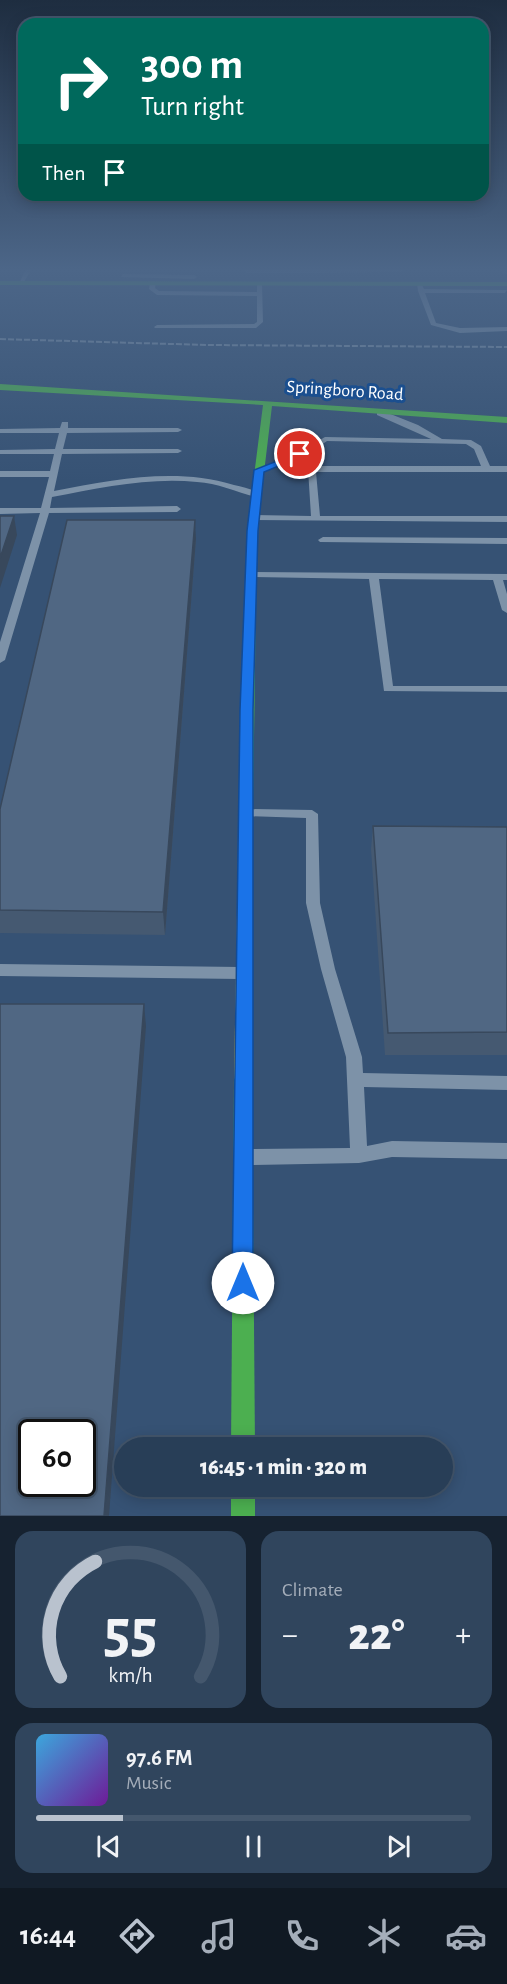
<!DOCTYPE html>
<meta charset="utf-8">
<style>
:root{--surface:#283e57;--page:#30455d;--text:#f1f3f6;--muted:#a5aeba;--line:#44576d;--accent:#b9c2ce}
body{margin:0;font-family:"Alegreya Sans",sans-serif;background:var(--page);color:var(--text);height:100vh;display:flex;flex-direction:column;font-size:22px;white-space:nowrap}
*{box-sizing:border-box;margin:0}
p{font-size:20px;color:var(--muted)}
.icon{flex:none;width:33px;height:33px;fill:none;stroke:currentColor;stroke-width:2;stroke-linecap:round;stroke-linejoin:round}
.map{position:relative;height:1516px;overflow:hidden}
.details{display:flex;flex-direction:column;gap:15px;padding:15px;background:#162230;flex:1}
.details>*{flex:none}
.top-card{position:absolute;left:18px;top:18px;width:471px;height:183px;border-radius:18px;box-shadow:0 3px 15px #0003,0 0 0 2px var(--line);background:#00695c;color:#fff;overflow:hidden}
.speed{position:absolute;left:18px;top:1419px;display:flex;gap:12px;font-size:30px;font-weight:700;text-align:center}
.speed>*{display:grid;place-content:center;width:78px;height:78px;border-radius:50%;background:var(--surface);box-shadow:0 3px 15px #0003,0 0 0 2px var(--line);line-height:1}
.speed .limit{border:3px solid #111;border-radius:9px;background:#fff;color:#111}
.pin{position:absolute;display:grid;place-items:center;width:51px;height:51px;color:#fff;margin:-26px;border:3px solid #fff;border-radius:50%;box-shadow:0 2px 6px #0007}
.me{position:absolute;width:66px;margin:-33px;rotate:0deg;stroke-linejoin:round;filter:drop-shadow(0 0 4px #0008)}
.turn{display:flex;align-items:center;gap:21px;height:126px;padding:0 24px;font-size:27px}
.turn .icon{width:78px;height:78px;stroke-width:2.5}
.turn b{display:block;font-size:42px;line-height:51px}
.then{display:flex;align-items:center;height:57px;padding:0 24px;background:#0003;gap:12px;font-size:22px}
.big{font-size:45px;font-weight:800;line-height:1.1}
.details .tile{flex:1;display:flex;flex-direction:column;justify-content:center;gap:9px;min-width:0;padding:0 21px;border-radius:18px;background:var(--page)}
.details .dial{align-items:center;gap:0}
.dial svg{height:156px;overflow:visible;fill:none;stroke:var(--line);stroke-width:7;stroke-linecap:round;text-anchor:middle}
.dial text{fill:var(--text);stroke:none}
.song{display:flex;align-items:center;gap:18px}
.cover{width:72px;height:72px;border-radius:9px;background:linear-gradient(135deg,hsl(200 70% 55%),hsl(280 70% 35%))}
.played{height:6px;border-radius:3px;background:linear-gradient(90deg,var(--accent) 20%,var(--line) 20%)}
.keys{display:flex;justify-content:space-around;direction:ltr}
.heat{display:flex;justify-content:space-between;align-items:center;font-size:33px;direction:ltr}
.details .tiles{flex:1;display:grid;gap:15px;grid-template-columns:1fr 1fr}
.tile:last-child{grid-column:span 2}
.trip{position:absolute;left:114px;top:1437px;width:339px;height:60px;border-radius:30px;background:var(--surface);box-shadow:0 3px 15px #0003,0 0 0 2px var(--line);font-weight:800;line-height:60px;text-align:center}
.dock{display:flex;height:96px;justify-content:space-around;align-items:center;background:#101923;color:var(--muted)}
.dock .icon{width:42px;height:42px}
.dock .current{color:var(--accent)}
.dock b{font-size:27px;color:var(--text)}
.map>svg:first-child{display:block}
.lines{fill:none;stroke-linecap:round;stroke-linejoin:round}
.lane{fill:#7d92a8;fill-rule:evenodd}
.street{fill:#7d92a8;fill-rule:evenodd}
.fast{fill:#4caf50;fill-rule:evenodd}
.slow{fill:#ffc107;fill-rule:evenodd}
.rail{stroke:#7e92a7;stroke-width:2;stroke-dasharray:6 2;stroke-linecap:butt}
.wall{fill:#455971}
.shaded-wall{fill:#38485c}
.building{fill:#506783;stroke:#38485c;stroke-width:1.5;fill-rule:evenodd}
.route{fill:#1a73e8;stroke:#114b97;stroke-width:1.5}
.labels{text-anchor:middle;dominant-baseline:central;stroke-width:6;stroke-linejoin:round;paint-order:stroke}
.far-street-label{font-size:18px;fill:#fff;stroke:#1b4f8f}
</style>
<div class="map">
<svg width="507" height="1516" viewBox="0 0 507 1516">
<rect width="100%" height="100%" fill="#365274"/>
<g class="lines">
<g class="lane">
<path d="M26,268H32L23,284H19Z"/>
<path d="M402,268L404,270L401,272L247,273L244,271L247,269Z"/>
<path d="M123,274L194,275L197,277L194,279L121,277Z"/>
<path d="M153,281L156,283L155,288L159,291L257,292V284L262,283L263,322L256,328H155L154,327L157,325L254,324L257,322V296L157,295L149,289L150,283Z"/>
<path d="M417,283H421L424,289L507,290L505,293H425L436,323L460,328L507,327V331L460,333L431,325L418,291Z"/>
<path d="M377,411H383L418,425L442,439L471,440L481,446L490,466H507V472H316L320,516H507V522L251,520L249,518L254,515L311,516L308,469L298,458L262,472L255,470L297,453L325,437L431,439L377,415ZM327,441L466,444L474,449L481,466H314L305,456Z"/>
<path d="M62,422H68V428H178L182,430L178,432L67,433L63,449H178L182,451L178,453L62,454L54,491C114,480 174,467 234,485C243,487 253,489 260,494L256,497C236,492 217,483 197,482C149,477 100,488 52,497L50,508L177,506L181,509L177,512L49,513L5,660L0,663V642L40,513L0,514V508H41L49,477H0V471H50L54,454H0V450L55,449L59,433H0V429L60,428Z"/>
<path d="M323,537L507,538V544L320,542L318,540Z"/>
<path d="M251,572L507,574V580H503L507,594V613L502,610L493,580L379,579L393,686H507V692L384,691L369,579L248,577V573Z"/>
<path d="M247,809L312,810L318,814L320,903L335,969L362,1057L363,1073L507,1076V1090L364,1087L367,1146L392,1141L507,1143V1159L392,1157L359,1163L251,1165L245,1162L243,1157L245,1152L251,1149L350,1148L346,1057L321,969L306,903V818L243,816L241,813Z"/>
<path d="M0,964L240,967L245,969L247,973L245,977L240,979L0,976Z"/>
</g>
<path class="street" d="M500,268H507V274L502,273Z"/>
<g class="fast">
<path d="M0,281L507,282V286L0,285Z"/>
<path d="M0,384L507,417V423L272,406L257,531L253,806L246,811L239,806L247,531L263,405L0,390Z"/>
<path d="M243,1070L249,1073L252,1078L255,1448H231L234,1078L237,1073Z"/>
<rect x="231" y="1486" width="24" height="30"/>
</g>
<path class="slow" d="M246,801L253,806L252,1078L249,1083L243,1086L237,1083L234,1078L239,806Z"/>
<path class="rail" d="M0,339L206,345L507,347"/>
</g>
<g class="wall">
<path d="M196,539L165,935L0,933V809Z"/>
<path d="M373,826L507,827V1055H385L371,849Z"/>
</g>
<g class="shaded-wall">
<path d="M14,516L17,535L0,588V558Z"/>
<path d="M195,520L196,539L165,935L163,912Z"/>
<path d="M144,1004L146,1026L109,1516H104Z"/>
</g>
<g class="building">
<path d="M0,516H14L0,558Z"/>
<path d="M67,520H195L163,912L0,910V809Z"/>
<path d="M373,826L507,827V1032L388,1033Z"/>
<path d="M0,1004H144L104,1516H0ZM32,1432H82V1484H32Z"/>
</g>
<linearGradient id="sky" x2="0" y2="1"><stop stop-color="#1e2d40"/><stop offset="0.56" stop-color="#4c6688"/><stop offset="1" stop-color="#4c6688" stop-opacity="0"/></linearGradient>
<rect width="507" height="481" fill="url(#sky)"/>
<path class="route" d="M300,452L305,454L303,456L264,472L258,531L253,710V1283L250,1291L243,1294L235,1291L232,1283L240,710L247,531L254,470Z"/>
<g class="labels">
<g class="far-street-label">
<text transform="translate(345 391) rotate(4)">Springboro Road</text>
</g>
</g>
</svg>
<div class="speed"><div class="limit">60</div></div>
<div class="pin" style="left:300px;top:454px;background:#d93025"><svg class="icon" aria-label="arrive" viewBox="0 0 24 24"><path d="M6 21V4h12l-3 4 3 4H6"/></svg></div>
<svg class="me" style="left:243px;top:1283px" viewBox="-20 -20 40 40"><circle r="19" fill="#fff"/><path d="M0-13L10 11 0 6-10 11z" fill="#1a73e8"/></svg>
<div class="trip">16:45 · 1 min · 320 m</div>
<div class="top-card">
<div class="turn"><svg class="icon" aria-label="right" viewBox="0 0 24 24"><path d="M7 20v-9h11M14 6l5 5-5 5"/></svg><div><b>300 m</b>Turn right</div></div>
<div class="then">Then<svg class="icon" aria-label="arrive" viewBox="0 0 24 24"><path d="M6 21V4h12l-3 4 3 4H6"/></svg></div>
</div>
</div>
<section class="details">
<div class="tiles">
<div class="tile dial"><svg viewBox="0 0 100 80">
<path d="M14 69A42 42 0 1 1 86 69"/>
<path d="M14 69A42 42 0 0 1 32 10" stroke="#b9c2ce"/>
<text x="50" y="56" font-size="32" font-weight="700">55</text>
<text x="50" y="72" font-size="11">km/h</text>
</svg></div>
<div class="tile"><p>Climate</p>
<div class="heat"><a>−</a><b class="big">22°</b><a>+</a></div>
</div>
<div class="tile">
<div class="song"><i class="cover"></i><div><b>97.6 FM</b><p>Music</p></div></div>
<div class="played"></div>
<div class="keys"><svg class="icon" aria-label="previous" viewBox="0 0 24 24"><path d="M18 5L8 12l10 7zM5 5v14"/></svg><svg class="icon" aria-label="pause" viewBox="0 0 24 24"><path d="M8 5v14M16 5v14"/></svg><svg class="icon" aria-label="next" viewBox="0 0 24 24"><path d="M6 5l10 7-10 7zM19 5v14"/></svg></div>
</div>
</div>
</section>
<nav class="dock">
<b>16:44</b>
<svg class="icon current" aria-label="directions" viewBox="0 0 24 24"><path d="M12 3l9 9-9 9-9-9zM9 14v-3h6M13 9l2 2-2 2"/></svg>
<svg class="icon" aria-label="music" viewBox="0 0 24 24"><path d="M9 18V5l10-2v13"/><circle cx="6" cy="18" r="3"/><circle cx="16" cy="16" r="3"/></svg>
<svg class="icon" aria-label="phone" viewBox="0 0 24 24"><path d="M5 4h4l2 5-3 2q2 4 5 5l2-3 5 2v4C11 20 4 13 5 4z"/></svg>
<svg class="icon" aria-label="climate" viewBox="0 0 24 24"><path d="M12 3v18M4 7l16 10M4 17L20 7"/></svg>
<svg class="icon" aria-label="car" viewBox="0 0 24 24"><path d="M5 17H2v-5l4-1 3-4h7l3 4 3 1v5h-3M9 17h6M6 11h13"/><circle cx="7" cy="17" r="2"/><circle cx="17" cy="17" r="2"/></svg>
</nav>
